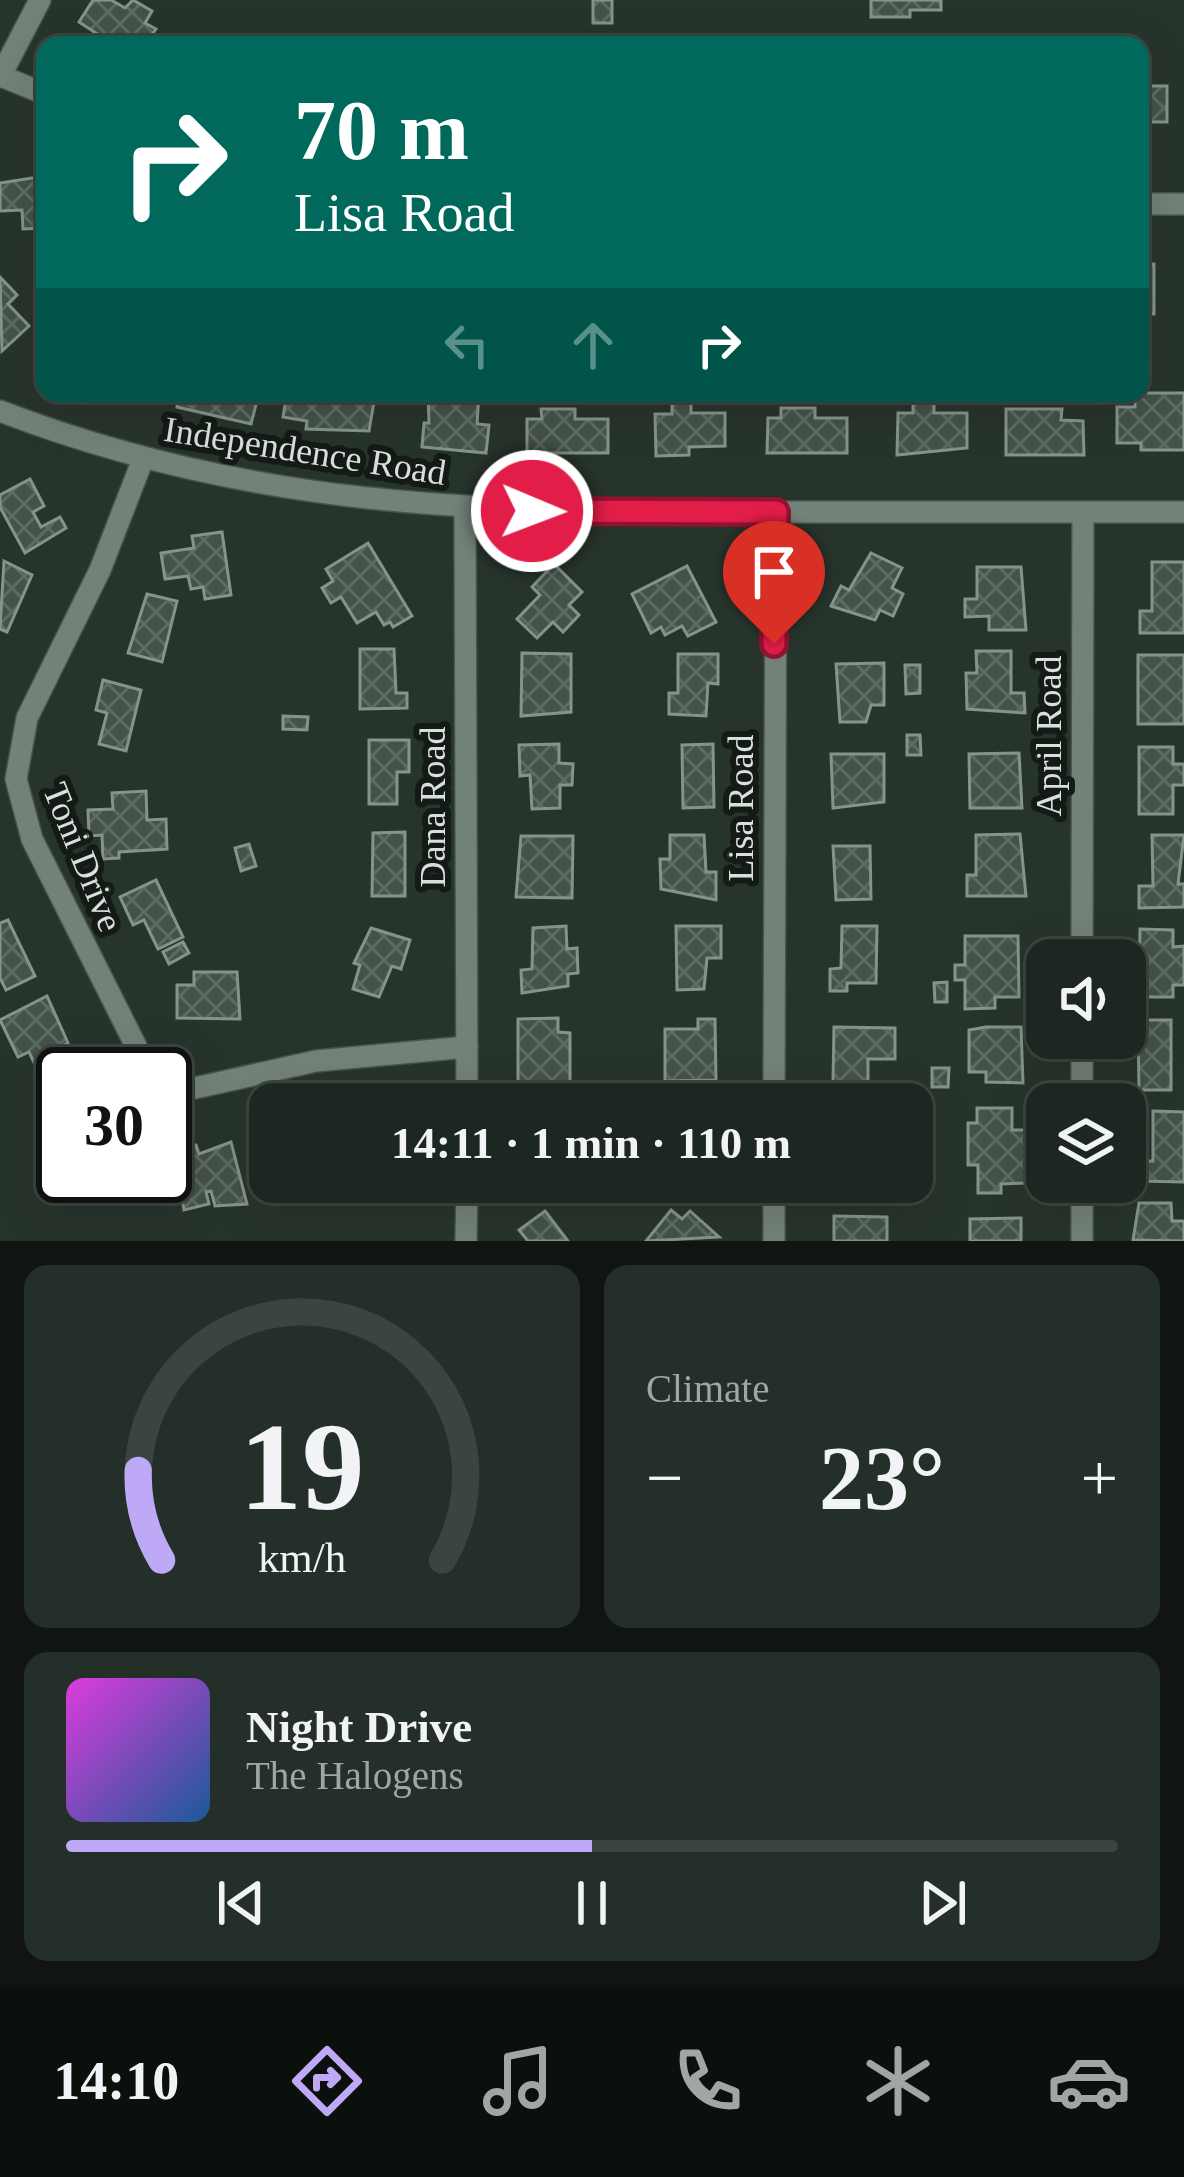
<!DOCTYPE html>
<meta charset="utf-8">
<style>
:root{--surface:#1d2721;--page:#252f2a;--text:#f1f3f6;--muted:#a0a5a5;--line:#3b443f;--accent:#bda9f5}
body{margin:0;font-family:"Times New Roman",serif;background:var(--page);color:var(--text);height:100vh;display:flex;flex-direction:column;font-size:45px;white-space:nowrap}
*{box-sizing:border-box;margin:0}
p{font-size:39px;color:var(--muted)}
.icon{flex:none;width:66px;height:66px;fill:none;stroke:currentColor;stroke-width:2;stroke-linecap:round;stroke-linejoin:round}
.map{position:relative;height:1241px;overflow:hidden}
.side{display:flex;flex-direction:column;gap:24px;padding:24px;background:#101512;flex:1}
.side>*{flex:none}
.guide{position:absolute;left:36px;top:36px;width:1113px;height:366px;border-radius:24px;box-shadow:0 12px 48px #0002,0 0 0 3px var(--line);background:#00695c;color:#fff;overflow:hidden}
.tools{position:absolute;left:1026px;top:939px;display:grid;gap:24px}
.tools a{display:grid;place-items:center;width:120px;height:120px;border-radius:24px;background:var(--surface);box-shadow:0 12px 48px #0002,0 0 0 3px var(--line);font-size:60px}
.speed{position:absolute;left:36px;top:1047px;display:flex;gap:24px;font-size:60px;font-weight:700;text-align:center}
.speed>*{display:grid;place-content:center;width:156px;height:156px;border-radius:50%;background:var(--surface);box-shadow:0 12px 48px #0002,0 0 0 3px var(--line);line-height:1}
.speed .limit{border:6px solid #111;border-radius:18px;background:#fff;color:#111}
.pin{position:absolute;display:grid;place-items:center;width:102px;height:102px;color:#fff;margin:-123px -51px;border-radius:50% 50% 50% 0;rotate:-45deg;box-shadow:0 0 12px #0007}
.pin .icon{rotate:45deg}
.me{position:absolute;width:132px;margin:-66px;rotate:91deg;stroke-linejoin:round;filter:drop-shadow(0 0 9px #0008)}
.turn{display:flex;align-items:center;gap:42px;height:252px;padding:0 60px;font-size:54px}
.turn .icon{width:156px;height:156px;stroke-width:2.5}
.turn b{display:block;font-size:84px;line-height:102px}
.lanes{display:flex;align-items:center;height:114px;padding:0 60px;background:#0003;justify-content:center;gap:60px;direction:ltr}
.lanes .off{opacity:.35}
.big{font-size:90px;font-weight:700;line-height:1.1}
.side .widget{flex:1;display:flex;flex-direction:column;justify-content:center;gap:18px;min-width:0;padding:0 42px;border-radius:24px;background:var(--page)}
.side .dial{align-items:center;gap:0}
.dial svg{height:312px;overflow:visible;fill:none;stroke:var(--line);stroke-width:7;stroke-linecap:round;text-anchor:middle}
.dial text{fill:var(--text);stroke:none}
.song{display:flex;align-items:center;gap:36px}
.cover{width:144px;height:144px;border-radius:18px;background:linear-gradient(135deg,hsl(300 70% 55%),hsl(210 70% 35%))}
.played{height:12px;border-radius:6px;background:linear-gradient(90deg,var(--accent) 50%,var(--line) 50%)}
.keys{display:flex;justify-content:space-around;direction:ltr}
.heat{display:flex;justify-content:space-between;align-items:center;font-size:66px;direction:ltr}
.side .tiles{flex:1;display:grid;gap:24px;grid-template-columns:1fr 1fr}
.widget:last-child{grid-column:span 2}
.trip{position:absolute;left:249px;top:1083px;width:684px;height:120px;border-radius:24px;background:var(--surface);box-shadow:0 12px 48px #0002,0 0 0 3px var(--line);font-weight:700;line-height:120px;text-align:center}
.tab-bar{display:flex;height:192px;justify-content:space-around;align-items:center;background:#0c100d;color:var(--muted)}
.tab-bar .icon{width:84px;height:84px}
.tab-bar .active{color:var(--accent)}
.tab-bar b{font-size:54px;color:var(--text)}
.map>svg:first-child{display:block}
.building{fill:url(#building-cross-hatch);stroke:#85948b;stroke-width:3}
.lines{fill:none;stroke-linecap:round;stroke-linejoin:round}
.street-casing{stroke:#47524c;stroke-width:24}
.street{stroke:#738278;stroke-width:21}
.route-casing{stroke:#92132f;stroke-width:30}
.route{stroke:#e11d48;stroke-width:21}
.labels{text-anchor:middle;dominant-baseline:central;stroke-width:12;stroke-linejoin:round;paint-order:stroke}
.street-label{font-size:36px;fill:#d8e0db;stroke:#141a16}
</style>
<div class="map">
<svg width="1184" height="1241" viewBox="0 0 1184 1241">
<defs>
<pattern id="building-cross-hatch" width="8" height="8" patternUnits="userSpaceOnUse" patternTransform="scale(3)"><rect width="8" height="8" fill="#445249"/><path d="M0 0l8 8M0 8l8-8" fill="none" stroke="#5e6b63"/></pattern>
</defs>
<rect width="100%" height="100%" fill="#27342c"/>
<g class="building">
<path d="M93,0H111L125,8L133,0L152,11L145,23L156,29L151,36L166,45H101L102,37L79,22Z"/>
<rect x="593" y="0" width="19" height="23"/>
<path d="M871,0H941V10H910V17H871Z"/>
<rect x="1140" y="86" width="27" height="36"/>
<path d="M45,176V228L23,229L22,210L0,211V183Z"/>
<rect x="1140" y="264" width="14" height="50"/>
<path d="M0,277L17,295L8,304L29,326L2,351Z"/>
<path d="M180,393H259L251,424L177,407Z"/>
<path d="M287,393L375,396L369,431L306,429L307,421L283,417Z"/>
<path d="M428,393H479L477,424L489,425L486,453L422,447L424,423H429Z"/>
<path d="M1135,393H1184V450H1141V443H1117V407H1135Z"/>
<path d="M672,402H691V413H725V446L689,447V455L656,456L655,414H672Z"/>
<path d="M913,402H934V413H967V448L897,455L898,413H913Z"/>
<path d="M781,408H815V418H847V453H767L768,418H781Z"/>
<path d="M541,409H575V419H608V453H527V419H542Z"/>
<path d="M1006,409H1062L1061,420L1083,421L1084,455H1006Z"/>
<path d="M30,479L44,506L33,512L41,527L60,517L66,528L25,553L0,507V495Z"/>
<path d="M222,532L231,595L205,599L203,587L191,589L188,576L165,579L161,553L194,548L192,536Z"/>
<path d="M368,543L412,616L393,627L390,622L384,625L376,612L357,623L341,597L331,603L322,588L333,581L326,569Z"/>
<path d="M871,553L902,568L892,588L903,594L893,616L880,610L875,620L831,606L841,586L849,590Z"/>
<path d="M4,561L32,575L7,632L0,629Z"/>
<path d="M1152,562H1184V633H1140V611H1152Z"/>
<path d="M554,564L582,592L569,605L579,615L563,632L553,622L537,638L517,619L540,595L532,587Z"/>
<path d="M687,566L716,622L688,636L682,626L665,635L661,627L651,633L632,594Z"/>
<path d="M977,567H1021L1026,630H989V616L965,617V599H977Z"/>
<path d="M147,594L177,601L162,662L128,653Z"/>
<path d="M360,649H394L396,693H407V708L360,709Z"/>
<path d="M976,651H1011V693H1024L1025,713L967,709L966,673H977Z"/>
<path d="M522,653L571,654V712L521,716Z"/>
<path d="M678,654H718V684L708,683L706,716L669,714V693H678Z"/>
<rect x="1138" y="655" width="46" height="69"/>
<path d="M884,663V705H871L866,722H840L836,664Z"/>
<path d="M905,665H920V693L906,694Z"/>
<path d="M103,680L141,690L126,751L99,744L107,713L96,710Z"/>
<path d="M283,716L308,717L307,730L283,729Z"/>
<path d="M907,735H920L921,755H907Z"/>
<path d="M369,740H409V772H397V804H369Z"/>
<path d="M559,744V763L573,764L572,785H560V808L532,809L530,775L520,776L519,745Z"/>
<path d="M713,744L714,807L683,808L682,745Z"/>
<path d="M1139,747H1173V764H1184V785H1173V814H1139Z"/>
<path d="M1019,753L1022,808H970L969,754Z"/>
<path d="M831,754H884V802L833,808Z"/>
<path d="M146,791L147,820L166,819L167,849L119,852V858L103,859L102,835L89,836L88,810L113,809L112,793Z"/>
<path d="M405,832V896H372L373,833Z"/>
<path d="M1020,834L1026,896H967V875H976V835Z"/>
<path d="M670,835H704L706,872H716V900L661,889L660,859H670Z"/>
<path d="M1152,835H1184L1178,884H1184V907L1139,908V886H1153Z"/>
<path d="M521,836H573L572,898L516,897Z"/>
<path d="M249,844L256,866L241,871L235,848Z"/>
<path d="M833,846H870L871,899L836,900Z"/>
<path d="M156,880L183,937L158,949L144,920L133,925L120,897Z"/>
<path d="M8,920L35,976L6,990L0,978V923Z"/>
<path d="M566,926L567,949L577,948L578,973L568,974V986L522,993L521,970L532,969L533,928Z"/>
<path d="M676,926H721V958H707L704,989L677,990Z"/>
<path d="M842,926H877L876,983H847V991H830V969L841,968Z"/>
<path d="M371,928L410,940L401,969L392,966L379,997L353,989L360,965L354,963Z"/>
<path d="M1140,929L1173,930V947L1184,946V985H1173V997H1139Z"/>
<path d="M965,936H1018L1019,997H995V1008L965,1009V980H955V965H965Z"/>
<path d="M183,942L189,953L169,964L163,952Z"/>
<path d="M194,972H237L240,1019L177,1018V985H194Z"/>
<path d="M947,982V1002H935L934,983Z"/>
<path d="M47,996L68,1043L58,1048L63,1059L38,1071L29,1052L18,1057L0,1020Z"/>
<path d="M558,1018V1032L570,1033V1083H518V1019Z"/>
<path d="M698,1019H715L716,1080L665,1081V1029H698Z"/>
<path d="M1138,1020H1171V1090H1139Z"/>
<path d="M834,1027L895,1028V1059H868V1082H833Z"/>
<path d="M986,1027H1021L1023,1083L986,1082V1072H969V1030Z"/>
<path d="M932,1068H949L948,1087H932Z"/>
<path d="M977,1108H1012V1130H1025V1183L1001,1184V1193H978V1165H968V1123H977Z"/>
<path d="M1153,1111L1184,1112V1182L1139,1181V1161H1153Z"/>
<path d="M231,1142L247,1204L215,1206L211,1191L206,1192L209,1204L184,1210L182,1199L167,1202L160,1176H165V1159L182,1158L179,1149L196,1145L199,1154Z"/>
<path d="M1139,1203H1171L1172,1221H1184V1241L1133,1240Z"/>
<path d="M671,1210L682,1219L690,1211L719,1237L646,1241Z"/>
<path d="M545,1211L568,1241H528L519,1230Z"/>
<path d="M834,1216L887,1217V1241H834Z"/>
<path d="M1021,1218V1241H970V1219Z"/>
</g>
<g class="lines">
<g class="street-casing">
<g id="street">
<path d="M1,76L45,94"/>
<path d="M0,77L40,0"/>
<path d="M1140,204H1184"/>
<path d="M0,411C250,507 474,512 736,512C886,512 1035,512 1184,512"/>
<path d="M143,459L100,570L27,718L16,779L32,839L150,1074"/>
<path d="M465,509L467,1104"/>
<path d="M1082,960L1083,512"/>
<path d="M165,1084L195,1088L316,1061L467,1047"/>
<path d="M774,1104L776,512"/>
<path d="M1082,1104V1038"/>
<path d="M774,1182V1241"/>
<path d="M466,1241L467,1182"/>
<path d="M1082,1241V1182"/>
</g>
</g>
<use href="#street" class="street"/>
</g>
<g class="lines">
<g class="route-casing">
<path id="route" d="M532,511L776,512L774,644"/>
</g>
<use href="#route" class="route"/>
</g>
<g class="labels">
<g class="street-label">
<text transform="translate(305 451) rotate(9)">Independence Road</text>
<text transform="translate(1049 736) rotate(-90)">April Road</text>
<text transform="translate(433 807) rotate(-90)">Dana Road</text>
<text transform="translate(741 808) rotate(-90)">Lisa Road</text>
<text transform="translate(83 857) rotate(68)">Toni Drive</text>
</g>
</g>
</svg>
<div class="tools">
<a><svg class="icon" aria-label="sound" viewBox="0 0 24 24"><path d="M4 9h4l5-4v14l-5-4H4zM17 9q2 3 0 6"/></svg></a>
<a><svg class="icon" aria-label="layers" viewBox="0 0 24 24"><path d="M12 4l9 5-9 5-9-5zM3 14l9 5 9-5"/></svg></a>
</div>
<div class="speed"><div class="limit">30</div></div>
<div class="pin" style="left:774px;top:644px;background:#d93025"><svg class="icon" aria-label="arrive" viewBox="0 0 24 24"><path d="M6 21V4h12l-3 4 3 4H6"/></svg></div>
<svg class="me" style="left:532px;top:511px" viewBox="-20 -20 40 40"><circle r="17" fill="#e11d48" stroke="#fff" stroke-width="3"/><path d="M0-11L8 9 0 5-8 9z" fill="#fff"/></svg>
<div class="trip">14:11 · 1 min · 110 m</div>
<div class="guide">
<div class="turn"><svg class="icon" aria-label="right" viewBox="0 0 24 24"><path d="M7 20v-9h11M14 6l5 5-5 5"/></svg><div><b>70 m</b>Lisa Road</div></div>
<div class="lanes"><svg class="icon off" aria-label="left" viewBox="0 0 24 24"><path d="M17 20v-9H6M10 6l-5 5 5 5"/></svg><svg class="icon off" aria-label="ahead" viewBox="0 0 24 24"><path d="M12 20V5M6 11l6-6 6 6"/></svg><svg class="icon" aria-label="right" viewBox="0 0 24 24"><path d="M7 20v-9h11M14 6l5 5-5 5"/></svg></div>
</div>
</div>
<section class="side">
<div class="tiles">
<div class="widget dial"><svg viewBox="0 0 100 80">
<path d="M14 69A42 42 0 1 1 86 69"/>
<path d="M14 69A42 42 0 0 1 8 46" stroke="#bda9f5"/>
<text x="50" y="56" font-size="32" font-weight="700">19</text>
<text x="50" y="72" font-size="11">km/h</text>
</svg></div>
<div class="widget"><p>Climate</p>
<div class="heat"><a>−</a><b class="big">23°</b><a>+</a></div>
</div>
<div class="widget">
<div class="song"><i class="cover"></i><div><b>Night Drive</b><p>The Halogens</p></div></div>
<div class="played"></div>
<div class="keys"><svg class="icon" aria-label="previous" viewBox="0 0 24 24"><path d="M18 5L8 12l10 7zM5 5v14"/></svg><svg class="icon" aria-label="pause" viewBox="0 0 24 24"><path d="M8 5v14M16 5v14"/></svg><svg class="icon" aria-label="next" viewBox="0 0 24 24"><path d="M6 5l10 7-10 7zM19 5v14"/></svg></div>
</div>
</div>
</section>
<nav class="tab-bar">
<b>14:10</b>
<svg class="icon active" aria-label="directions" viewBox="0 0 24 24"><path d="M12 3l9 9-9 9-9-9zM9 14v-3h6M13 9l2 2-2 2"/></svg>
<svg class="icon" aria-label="music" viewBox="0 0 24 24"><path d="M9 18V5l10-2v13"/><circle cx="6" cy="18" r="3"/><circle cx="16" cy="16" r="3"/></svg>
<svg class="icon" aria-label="phone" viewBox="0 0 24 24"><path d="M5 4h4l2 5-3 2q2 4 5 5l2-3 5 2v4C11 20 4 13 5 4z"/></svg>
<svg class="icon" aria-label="climate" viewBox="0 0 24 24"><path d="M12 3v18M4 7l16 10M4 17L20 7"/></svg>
<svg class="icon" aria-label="car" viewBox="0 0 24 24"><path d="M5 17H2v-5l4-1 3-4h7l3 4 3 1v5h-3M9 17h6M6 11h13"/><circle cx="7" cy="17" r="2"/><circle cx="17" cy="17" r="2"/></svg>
</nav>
